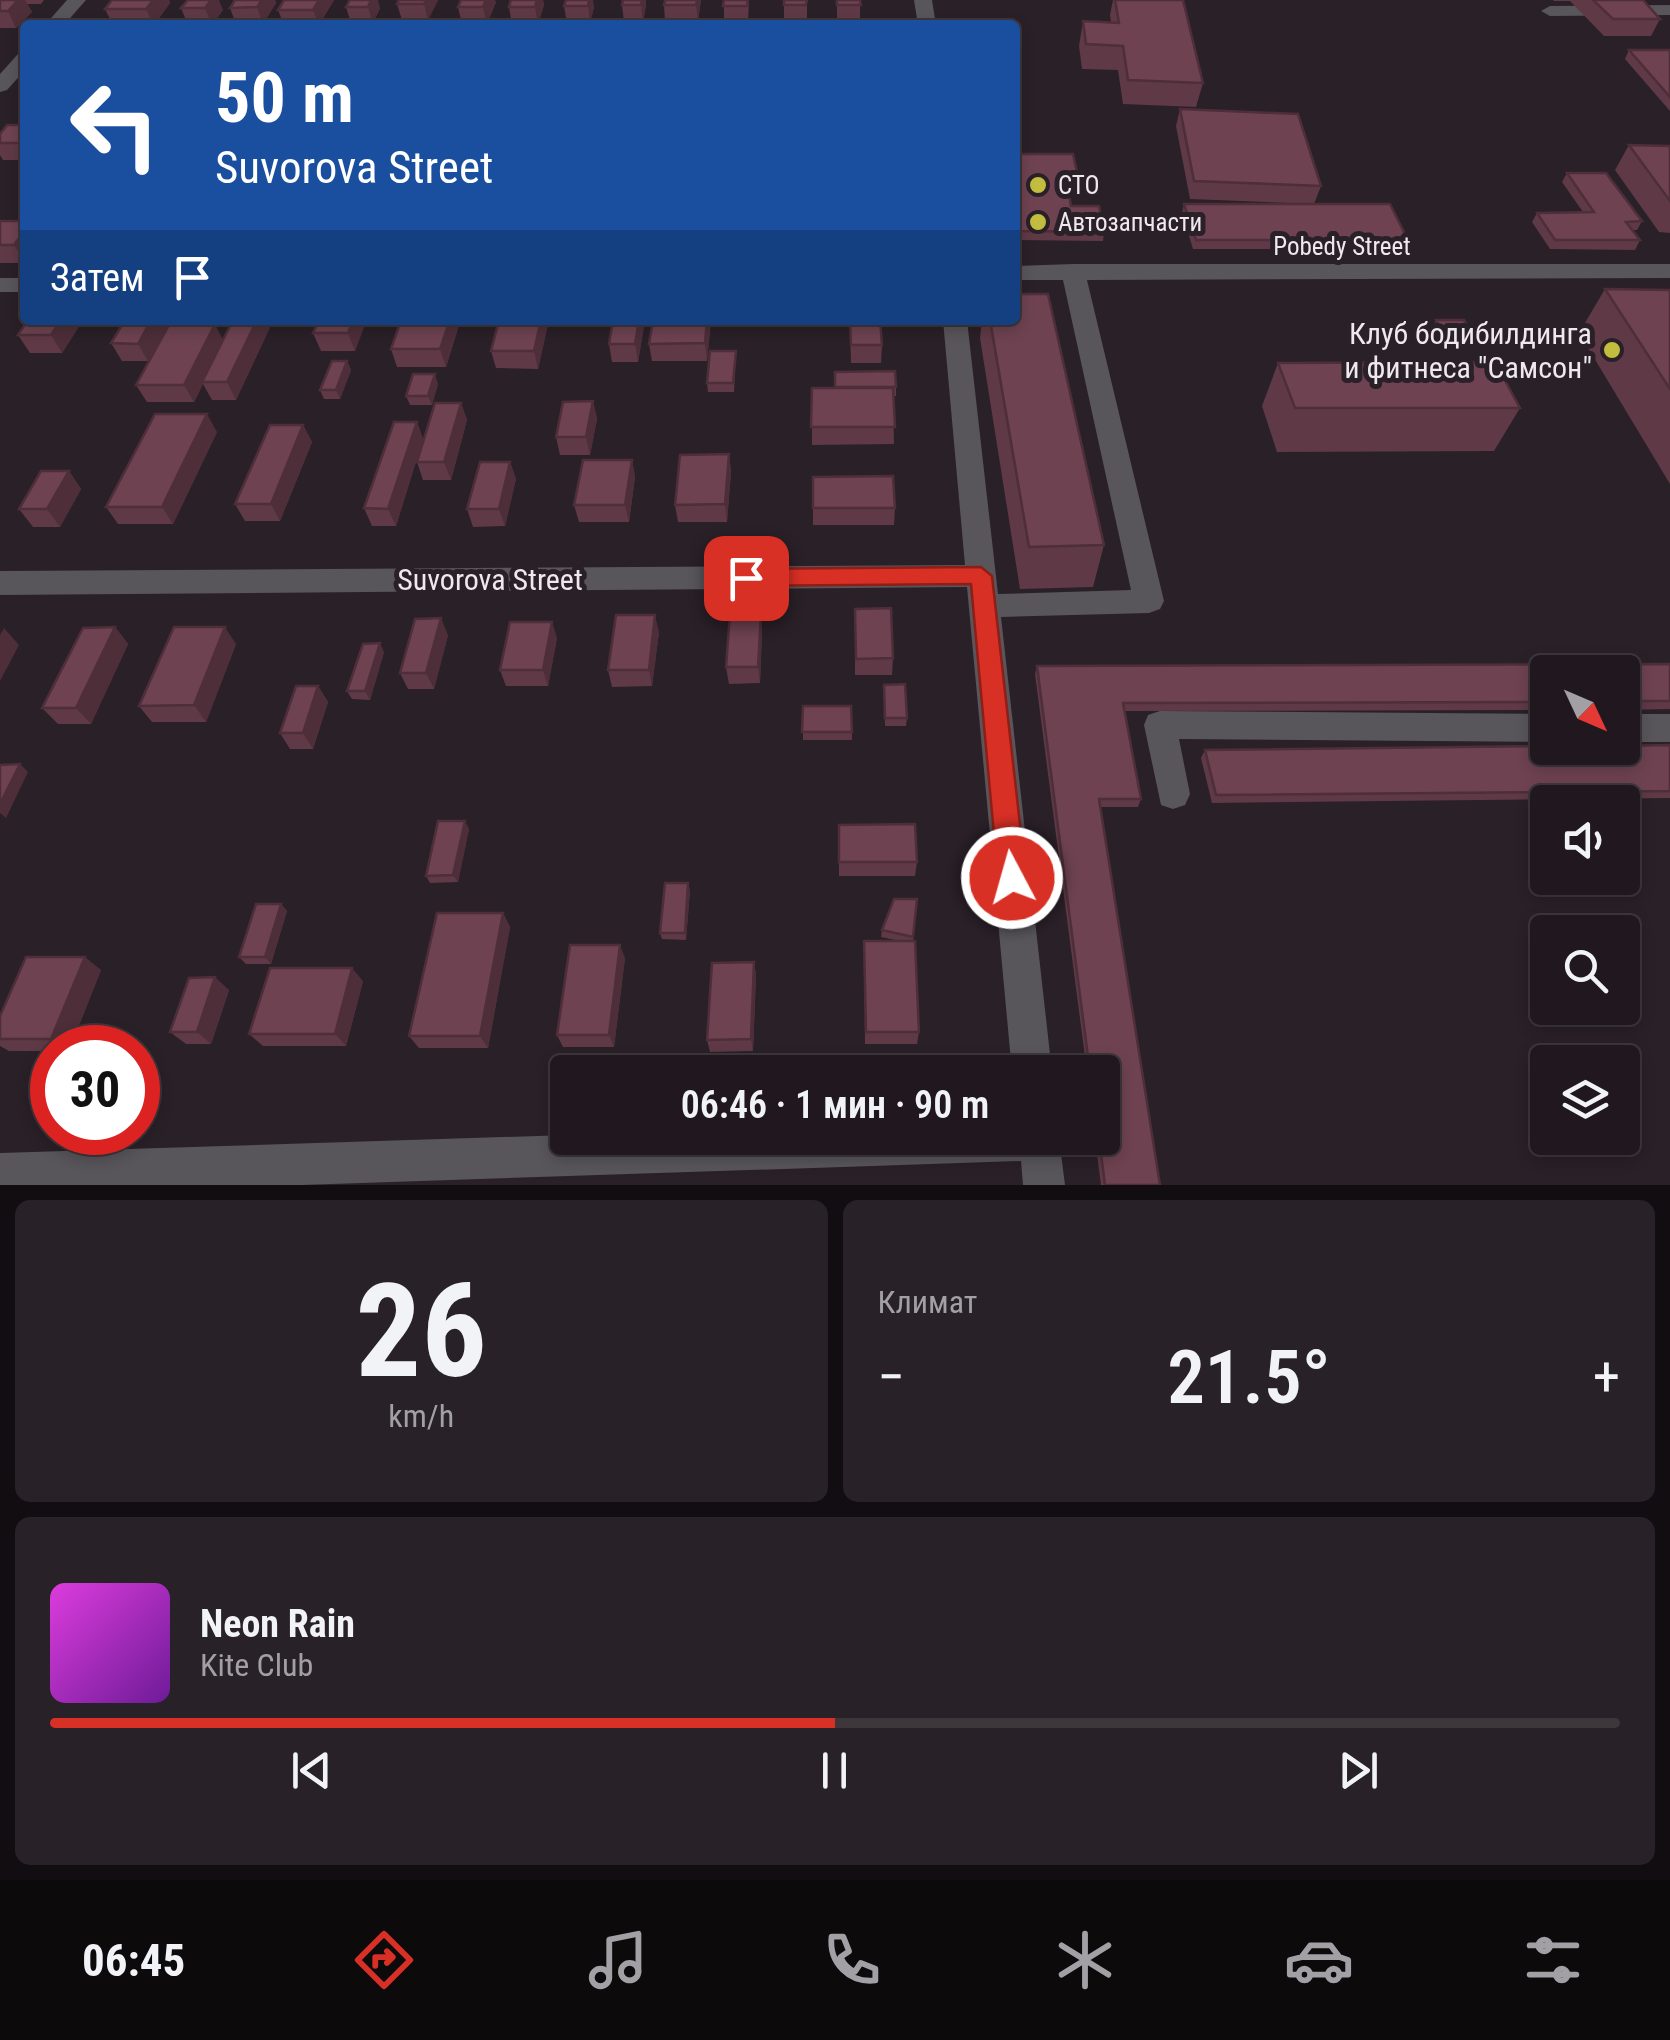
<!DOCTYPE html>
<html lang="ru">
<meta charset="utf-8">
<style>
:root{--surface:#20181e;--page:#282127;--text:#f1f3f6;--muted:#a2a0a4;--line:#3d373c;--accent:#d93025}
body{margin:0;font-family:"Roboto Condensed",sans-serif;background:var(--page);color:var(--text);height:100vh;display:flex;flex-direction:column;font-size:38px;white-space:nowrap}
*{box-sizing:border-box;margin:0}
p{font-size:32px;color:var(--muted)}
.icon{flex:none;width:55px;height:55px;fill:none;stroke:currentColor;stroke-width:2;stroke-linecap:round;stroke-linejoin:round}
.map{position:relative;height:1185px;overflow:hidden}
.panel{display:flex;flex-direction:column;gap:15px;padding:15px;background:#120d10;flex:1}
.panel>*{flex:none}
.banner{position:absolute;left:20px;top:20px;width:1000px;height:305px;border-radius:10px;box-shadow:0 5px 15px #0003,0 0 0 2px var(--line);background:#1a4fa0;color:#fff;overflow:hidden}
.needle{width:65px;rotate:134deg}
.tools{position:absolute;left:1530px;top:655px;display:grid;gap:20px}
.tools a{display:grid;place-items:center;width:110px;height:110px;border-radius:10px;background:var(--surface);box-shadow:0 5px 15px #0003,0 0 0 2px var(--line);font-size:50px}
.speed{position:absolute;left:30px;top:1025px;display:flex;gap:20px;font-size:50px;font-weight:700;text-align:center}
.speed>*{display:grid;place-content:center;width:130px;height:130px;border-radius:50%;background:var(--surface);box-shadow:0 5px 15px #0003,0 0 0 2px var(--line);line-height:1}
.speed .limit{border:15px solid #d22;background:#fff;color:#111}
.pin{position:absolute;display:grid;place-items:center;width:85px;height:85px;color:#fff;margin:-42px;border-radius:20px;box-shadow:0 5px 15px #0006}
.me{position:absolute;width:110px;margin:-55px;rotate:354deg;stroke-linejoin:round;filter:drop-shadow(0 0 8px #0008)}
.turn{display:flex;align-items:center;gap:35px;height:210px;padding:0 30px;font-size:45px}
.turn .icon{width:130px;height:130px;stroke-width:2.5}
.turn b{display:block;font-size:70px;line-height:85px}
.then{display:flex;align-items:center;height:95px;padding:0 30px;background:#0003;gap:20px;font-size:38px}
.big{font-size:75px;font-weight:600;line-height:1.1}
.panel .widget{flex:1;display:flex;flex-direction:column;justify-content:center;gap:15px;min-width:0;padding:0 35px;border-radius:15px;background:var(--page)}
.panel .dial{align-items:center;gap:0}
.dial b{font-size:130px;line-height:1}
.song{display:flex;align-items:center;gap:30px}
.cover{width:120px;height:120px;border-radius:15px;background:linear-gradient(135deg,hsl(300 70% 55%),hsl(280 70% 35%))}
.played{height:10px;border-radius:5px;background:linear-gradient(90deg,var(--accent) 50%,var(--line) 50%)}
.keys{display:flex;justify-content:space-around;direction:ltr}
.heat{display:flex;justify-content:space-between;align-items:center;font-size:55px;direction:ltr}
.panel .tiles{flex:1;display:grid;gap:15px;grid-template-columns:1fr 1fr}
.widget:last-child{grid-column:span 2}
.trip{position:absolute;left:550px;top:1055px;width:570px;height:100px;border-radius:10px;background:var(--surface);box-shadow:0 5px 15px #0003,0 0 0 2px var(--line);font-weight:600;line-height:100px;text-align:center}
.tabs{display:flex;height:160px;justify-content:space-around;align-items:center;background:#0d0a0c;color:var(--muted)}
.tabs .icon{width:70px;height:70px}
.tabs .on{color:var(--accent)}
.tabs b{font-size:45px;color:var(--text)}
.map>svg:first-child{display:block}
.lines{fill:none;stroke-linecap:round;stroke-linejoin:round}
.minor{fill:#58555b;fill-rule:evenodd}
.wall{fill:#5f3946}
.shaded-wall{fill:#4d2e39}
.building{fill:#6e4251;stroke:#4d2e39;stroke-width:2.5}
.route{fill:#d93025;stroke:#8d1f18;stroke-width:2.5}
.poi-dot{fill:#c2bd3f;stroke:#2a2028;stroke-width:4}
.labels{text-anchor:middle;dominant-baseline:central;stroke-width:10;stroke-linejoin:round;paint-order:stroke}
.far-poi-label{font-size:25px;fill:#efe9ee;stroke:#2a2028;text-anchor:start}
.far-street-label{font-size:25px;fill:#efe9ee;stroke:#2a2028}
.poi-label{font-size:30px;fill:#efe9ee;stroke:#2a2028;text-anchor:end}
.street-label{font-size:30px;fill:#efe9ee;stroke:#2a2028}
</style>
<div class="map">
<svg width="1670" height="1185" viewBox="0 0 1670 1185">
<rect width="100%" height="100%" fill="#2a2028"/>
<g class="lines">
<g class="minor">
<path d="M67,0H86L64,25H45Z"/>
<path d="M914,0H932L936,25H918Z"/>
<path d="M1670,5V15L1550,16L1541,11L1550,6Z"/>
<path d="M25,52V70L7,90L0,92V74L18,54Z"/>
<path d="M1073,264H1670V278L1087,280L1164,601L1160,609L1149,613L1001,617L1052,1072H1012L967,587L0,595V571L965,565L943,320H967L998,594L1131,590L1063,280H1015V266Z"/>
<rect x="0" y="278" width="25" height="14"/>
<path d="M1160,711L1548,714V742L1179,739L1190,794L1185,805L1173,809L1161,805L1144,725L1148,715Z"/>
<rect x="1622" y="714" width="48" height="28"/>
<path d="M568,1135L1059,1138L1065,1185H1023L1021,1161L302,1185H0V1153Z"/>
</g>
</g>
<g class="wall">
<path d="M0,0H44L41,4H27L32,12L16,28H0Z"/>
<path d="M112,0H169L170,3L154,25H113L105,9Z"/>
<path d="M188,0L223,10L212,25H188L181,8Z"/>
<path d="M235,0H275L276,3L263,24H236L230,8Z"/>
<path d="M284,0H334L319,25H284L278,10Z"/>
<path d="M350,0L380,8L373,23H351L346,7Z"/>
<path d="M399,0H438L428,20H402L397,4Z"/>
<path d="M511,0H543L544,5L538,24H512L509,7Z"/>
<path d="M566,0L594,7L590,23H567L564,6Z"/>
<path d="M623,0H646V5L643,22H624L622,5Z"/>
<path d="M701,0L698,21H665L664,5Z"/>
<path d="M724,0H749L748,22L724,23Z"/>
<rect x="784" y="0" width="23" height="22"/>
<rect x="837" y="0" width="23" height="21"/>
<path d="M1113,0H1183L1203,83L1196,107L1123,104L1118,70L1082,69L1079,46L1083,21L1111,22L1110,15Z"/>
<path d="M1553,0H1643L1660,19L1651,36H1604L1570,1H1554Z"/>
<path d="M496,2L487,24H462L458,7Z"/>
<path d="M1629,50H1670V111L1625,59Z"/>
<path d="M1180,109L1321,186L1314,204L1190,199L1176,126Z"/>
<path d="M25,125V160H3L0,155V134Z"/>
<path d="M1629,145L1670,146V233L1659,232L1615,170Z"/>
<path d="M1015,154L1077,172L1076,181H1066L1071,206L1104,232L1103,241L1015,240Z"/>
<path d="M1567,173L1642,221L1637,230H1633L1640,240L1635,250L1550,249L1532,222L1537,213L1583,212L1562,182Z"/>
<path d="M1184,204L1408,240L1404,249H1193L1182,213Z"/>
<rect x="0" y="221" width="25" height="42"/>
<path d="M1605,289L1670,290V484L1579,333Z"/>
<path d="M83,320L62,353H30L18,335Z"/>
<path d="M125,320H165L168,325L148,361H122L111,343Z"/>
<path d="M319,320H366L355,351H321L313,333Z"/>
<path d="M613,320H645L638,362H612L609,344Z"/>
<path d="M711,320L707,361H652L649,344Z"/>
<path d="M850,320L882,345L881,363H851Z"/>
<path d="M982,320H1015L1104,545L1093,587L1020,589L980,338Z"/>
<path d="M1436,320L1474,337L1469,346H1441L1432,330Z"/>
<path d="M460,322L446,367H397L391,349Z"/>
<path d="M548,324L538,369L496,368L491,351Z"/>
<path d="M271,325L236,400H212L203,384L194,402H147L136,385L223,340Z"/>
<path d="M736,351L734,392H708L707,383Z"/>
<path d="M347,361L351,370L340,399H324L320,390Z"/>
<path d="M1278,363L1520,408L1494,451L1277,452L1262,406Z"/>
<path d="M438,384L432,405H410L406,396Z"/>
<path d="M896,387V396H893L894,444L812,445V388Z"/>
<path d="M593,401L597,419L590,455H560L556,437Z"/>
<path d="M461,403L467,420L451,480H423L417,462Z"/>
<path d="M417,422L423,439L396,526H372L364,508Z"/>
<path d="M303,425L312,442L280,521H245L235,504Z"/>
<path d="M217,432L173,524H118L106,507Z"/>
<path d="M729,454L731,472L727,522H678L675,505Z"/>
<path d="M632,460L635,477L629,522H579L574,505Z"/>
<path d="M510,462L516,479L505,526L473,527L467,509Z"/>
<path d="M69,471L81,489L60,527H33L19,509Z"/>
<path d="M813,477L895,508L894,525H813Z"/>
<path d="M855,609L893,658L892,675H855Z"/>
<path d="M761,615L762,631L760,683L729,684L726,667Z"/>
<path d="M115,627L128,644L91,724H58L42,708Z"/>
<path d="M659,632L652,686L612,687L608,670Z"/>
<path d="M448,635L434,689H408L400,673Z"/>
<path d="M557,638L548,686H506L500,670Z"/>
<path d="M236,644L206,722H152L139,706Z"/>
<path d="M384,652L370,700L352,699L347,691Z"/>
<path d="M1670,664V709L1622,710V672H1548V710L1125,711L1141,799L1138,807H1100L1160,1185H1101L1095,1138H1102V1072H1087L1035,674L1037,666Z"/>
<path d="M884,685L907,718L906,726H885Z"/>
<path d="M318,686L328,702L313,749H290L280,733Z"/>
<path d="M803,706H851L852,740H803Z"/>
<path d="M1670,745V798L1212,803L1201,758L1205,750Z"/>
<path d="M839,825L917,862L915,876H839Z"/>
<path d="M469,829L458,882L430,883L426,876Z"/>
<path d="M690,890L686,940L662,939L660,933Z"/>
<path d="M917,899L913,941L919,1032L917,1044H865L864,941H900L881,937L882,930Z"/>
<path d="M281,904L287,911L271,964H246L239,957Z"/>
<path d="M503,913L510,927L488,1048H419L409,1036Z"/>
<path d="M625,958L614,1047H563L557,1035Z"/>
<path d="M754,962L756,975L753,1051L710,1052L707,1040Z"/>
<path d="M101,970L70,1048H52V1051H9L0,1046V1016Z"/>
<path d="M363,981L346,1046H263L249,1034Z"/>
<path d="M229,990L211,1044H186L170,1032Z"/>
</g>
<g class="shaded-wall">
<path d="M18,0H25L32,12L16,28L8,11Z"/>
<path d="M153,0H169L170,3L154,25L146,9Z"/>
<path d="M211,0H219L223,10L212,25L205,8Z"/>
<path d="M262,0H275L276,3L263,24L257,7Z"/>
<path d="M319,0H334L319,25L313,10Z"/>
<path d="M371,0H378L380,8L373,23L368,7Z"/>
<path d="M426,0H438L428,20L424,4Z"/>
<path d="M486,0H495L496,2L487,24L483,7Z"/>
<path d="M537,0H543L544,5L538,24L535,7Z"/>
<path d="M589,0H593L594,7L590,23L588,6Z"/>
<path d="M642,0H646V5L643,22L641,5Z"/>
<path d="M697,0H701L698,21L696,5Z"/>
<path d="M25,230V263L14,245Z"/>
<path d="M61,320H83L62,353L51,335Z"/>
<path d="M151,320H165L168,325L148,361L138,344Z"/>
<path d="M257,320H269L271,325L236,400L227,382Z"/>
<path d="M353,320H366V322L355,351L348,333Z"/>
<path d="M450,320H459L460,322L446,367L440,349Z"/>
<path d="M541,320H547L548,324L538,369L534,351Z"/>
<path d="M639,320H645L638,362L635,344Z"/>
<path d="M707,320H711L707,361L705,343Z"/>
<path d="M215,324L224,342L202,382L203,384L194,402L184,385Z"/>
<path d="M347,361L351,370L340,399L336,390Z"/>
<path d="M435,374L438,384L432,405L428,396Z"/>
<path d="M593,401L597,419L590,455L586,437Z"/>
<path d="M461,403L467,420L451,480L444,462Z"/>
<path d="M207,414L217,432L173,524L162,507Z"/>
<path d="M417,422L423,439L396,526L388,509Z"/>
<path d="M303,425L312,442L280,521L271,504Z"/>
<path d="M729,454L731,472L727,522L725,504Z"/>
<path d="M632,460L635,477L629,522L625,505Z"/>
<path d="M510,462L516,479L505,526L499,509Z"/>
<path d="M69,471L81,489L60,527L47,509Z"/>
<path d="M655,615L659,632L652,686L649,670Z"/>
<path d="M761,615L762,631L760,683L758,667Z"/>
<path d="M441,618L448,635L434,689L426,673Z"/>
<path d="M552,622L557,638L548,686L543,670Z"/>
<path d="M115,627L128,644L91,724L76,708Z"/>
<path d="M225,627L236,644L206,722L194,705Z"/>
<path d="M4,628L19,645L0,681V635Z"/>
<path d="M380,643L384,652L370,700L365,691Z"/>
<path d="M318,686L328,702L313,749L303,733Z"/>
<path d="M20,764L28,772L6,818L0,813V804Z"/>
<path d="M465,821L469,829L458,882L453,875Z"/>
<path d="M688,883L690,890L686,940L685,933Z"/>
<path d="M281,904L287,911L271,964L265,957Z"/>
<path d="M503,913L510,927L488,1048L480,1036Z"/>
<path d="M620,945L625,958L614,1047L609,1035Z"/>
<path d="M85,957L101,970L70,1048H65L51,1039Z"/>
<path d="M754,962L756,975L753,1051L751,1039Z"/>
<path d="M352,968L363,981L346,1046L335,1034Z"/>
<path d="M215,977L229,990L211,1044L197,1032Z"/>
</g>
<g class="building">
<path d="M0,0H18L8,11H0Z"/>
<path d="M112,0H153L146,9H105Z"/>
<path d="M188,0H211L205,8H181Z"/>
<path d="M235,0H262L257,7L230,8Z"/>
<path d="M284,0H319L313,10H278Z"/>
<path d="M350,0H371L368,7H346Z"/>
<path d="M399,0H426L424,4H397Z"/>
<path d="M461,0H486L483,7H458Z"/>
<path d="M511,0H537L535,7H509Z"/>
<path d="M566,0H589L588,6H564Z"/>
<path d="M623,0H642L641,5H622Z"/>
<path d="M665,0H697L696,5H664Z"/>
<path d="M724,0H748L747,6H723Z"/>
<path d="M784,0H807L806,5H784Z"/>
<path d="M837,0H860L861,5H837Z"/>
<path d="M1115,0H1183L1203,83L1128,80L1123,46L1086,44L1083,21L1119,23Z"/>
<path d="M1593,0H1643L1660,19H1613Z"/>
<path d="M1629,50H1670V97Z"/>
<path d="M1180,109L1298,114L1321,186L1194,181Z"/>
<path d="M7,125H25V143H0V134Z"/>
<path d="M1629,145L1670,146V201Z"/>
<path d="M1015,154H1073L1077,172H1065L1071,206H1099L1104,232L1015,231Z"/>
<path d="M1567,173H1606L1642,221L1626,222L1640,240H1555L1537,213L1594,212Z"/>
<path d="M1184,204H1390L1408,240H1196Z"/>
<path d="M0,221H25V230L14,245H0Z"/>
<path d="M1605,289L1670,290V389Z"/>
<path d="M1015,294H1048L1104,545L1029,547L990,320H1015Z"/>
<path d="M28,320H61L51,335H18Z"/>
<path d="M125,320H151L138,344L111,343Z"/>
<path d="M233,320H257L227,382H202Z"/>
<path d="M319,320H353L348,333H313Z"/>
<path d="M401,320H450L440,349H391Z"/>
<path d="M499,320H541L534,351H491Z"/>
<path d="M613,320H639L635,344H609Z"/>
<path d="M653,320H707L705,343L649,344Z"/>
<path d="M850,320H880L882,345H851Z"/>
<path d="M1436,320H1464L1474,337H1445Z"/>
<path d="M215,324L184,385H136L169,325Z"/>
<path d="M710,351H736L733,383H707Z"/>
<path d="M332,361H347L336,390H320Z"/>
<path d="M1495,362L1520,408H1295L1278,363Z"/>
<path d="M895,371L896,387H835V372Z"/>
<path d="M413,374H435L428,396H406Z"/>
<path d="M812,388H893L895,427H811Z"/>
<path d="M593,401L586,437H556L563,402Z"/>
<path d="M435,403H461L444,462H417Z"/>
<path d="M155,414H207L162,507H106Z"/>
<path d="M394,422H417L388,509L364,508Z"/>
<path d="M270,425H303L271,504H235Z"/>
<path d="M729,454L725,504L675,505L680,455Z"/>
<path d="M583,460H632L625,505H574Z"/>
<path d="M480,462H510L499,509H467Z"/>
<path d="M41,471H69L47,509H19Z"/>
<path d="M893,476L895,508H813V477Z"/>
<path d="M891,608L893,658L856,659L855,609Z"/>
<path d="M730,614L761,615L758,667H726Z"/>
<path d="M616,615H655L649,670H608Z"/>
<path d="M441,618L426,673H400L415,619Z"/>
<path d="M510,622H552L543,670H500Z"/>
<path d="M115,627L76,708H42L83,628Z"/>
<path d="M174,627H225L194,705L139,706Z"/>
<path d="M380,643L365,691H347L363,644Z"/>
<path d="M1670,664V701H1622V672H1548V702L1123,703L1141,799H1099L1160,1185H1105L1099,1138H1102V1072H1090L1037,666Z"/>
<path d="M905,684L907,718H885L884,685Z"/>
<path d="M296,686H318L303,733H280Z"/>
<path d="M803,706H851L852,732H802Z"/>
<path d="M1670,745V791L1216,795L1205,750L1548,746L1622,748V746Z"/>
<path d="M20,764L0,804V765Z"/>
<path d="M438,821H465L453,875L426,876Z"/>
<path d="M915,824L917,862H839V825Z"/>
<path d="M665,883H688L685,933H660Z"/>
<path d="M894,899H917L913,937L882,930Z"/>
<path d="M256,904H281L265,957H239Z"/>
<path d="M437,913H503L480,1036H409Z"/>
<path d="M864,941H915L919,1032H866Z"/>
<path d="M570,945H620L609,1035H557Z"/>
<path d="M26,957H85L51,1039H0V1016Z"/>
<path d="M754,962L751,1039L707,1040L712,963Z"/>
<path d="M270,968H352L335,1034H249Z"/>
<path d="M215,977L197,1032H170L189,978Z"/>
</g>
<path class="route" d="M981,567L992,576L1026,878L1022,887L1012,891L1002,887L998,878L971,584L746,586L734,578L746,569Z"/>
<g class="poi-dot">
<circle cx="1038" cy="185" r="10"/>
<circle cx="1038" cy="222" r="10"/>
<circle cx="1612" cy="350" r="10"/>
</g>
<g class="labels">
<g class="far-poi-label">
<text x="1058" y="185">СТО</text>
<text x="1058" y="222">Автозапчасти</text>
</g>
<g class="far-street-label">
<text x="1342" y="246">Pobedy Street</text>
</g>
<g class="poi-label">
<text x="1592" y="333">Клуб бодибилдинга<tspan x="1592" dy="34">и фитнеса "Самсон"</tspan></text>
</g>
<g class="street-label">
<text x="490" y="579">Suvorova Street</text>
</g>
</g>
</svg>
<div class="tools">
<a><svg class="needle" viewBox="-14 -14 28 28"><path d="M0-13l5 13h-10z" fill="#e53935"/><path d="M0 13l5-13h-10z" fill="#a2a0a4"/></svg></a>
<a><svg class="icon" aria-label="sound" viewBox="0 0 24 24"><path d="M4 9h4l5-4v14l-5-4H4zM17 9q2 3 0 6"/></svg></a>
<a><svg class="icon" aria-label="search" viewBox="0 0 24 24"><circle cx="10" cy="10" r="6"/><path d="M15 15l6 6"/></svg></a>
<a><svg class="icon" aria-label="layers" viewBox="0 0 24 24"><path d="M12 4l9 5-9 5-9-5zM3 14l9 5 9-5"/></svg></a>
</div>
<div class="speed"><div class="limit">30</div></div>
<div class="pin" style="left:746px;top:578px;background:#d93025"><svg class="icon" aria-label="arrive" viewBox="0 0 24 24"><path d="M6 21V4h12l-3 4 3 4H6"/></svg></div>
<svg class="me" style="left:1012px;top:878px" viewBox="-20 -20 40 40"><circle r="17" fill="#d93025" stroke="#fff" stroke-width="3"/><path d="M0-11L8 9 0 5-8 9z" fill="#fff"/></svg>
<div class="trip">06:46 · 1 мин · 90 m</div>
<div class="banner">
<div class="turn"><svg class="icon" aria-label="left" viewBox="0 0 24 24"><path d="M17 20v-9H6M10 6l-5 5 5 5"/></svg><div><b>50 m</b>Suvorova Street</div></div>
<div class="then">Затем<svg class="icon" aria-label="arrive" viewBox="0 0 24 24"><path d="M6 21V4h12l-3 4 3 4H6"/></svg></div>
</div>
</div>
<section class="panel">
<div class="tiles">
<div class="widget dial"><b>26</b><p>km/h</p></div>
<div class="widget"><p>Климат</p>
<div class="heat"><a>−</a><b class="big">21.5°</b><a>+</a></div>
</div>
<div class="widget">
<div class="song"><i class="cover"></i><div><b>Neon Rain</b><p>Kite Club</p></div></div>
<div class="played"></div>
<div class="keys"><svg class="icon" aria-label="previous" viewBox="0 0 24 24"><path d="M18 5L8 12l10 7zM5 5v14"/></svg><svg class="icon" aria-label="pause" viewBox="0 0 24 24"><path d="M8 5v14M16 5v14"/></svg><svg class="icon" aria-label="next" viewBox="0 0 24 24"><path d="M6 5l10 7-10 7zM19 5v14"/></svg></div>
</div>
</div>
</section>
<nav class="tabs">
<b>06:45</b>
<svg class="icon on" aria-label="directions" viewBox="0 0 24 24"><path d="M12 3l9 9-9 9-9-9zM9 14v-3h6M13 9l2 2-2 2"/></svg>
<svg class="icon" aria-label="music" viewBox="0 0 24 24"><path d="M9 18V5l10-2v13"/><circle cx="6" cy="18" r="3"/><circle cx="16" cy="16" r="3"/></svg>
<svg class="icon" aria-label="phone" viewBox="0 0 24 24"><path d="M5 4h4l2 5-3 2q2 4 5 5l2-3 5 2v4C11 20 4 13 5 4z"/></svg>
<svg class="icon" aria-label="climate" viewBox="0 0 24 24"><path d="M12 3v18M4 7l16 10M4 17L20 7"/></svg>
<svg class="icon" aria-label="car" viewBox="0 0 24 24"><path d="M5 17H2v-5l4-1 3-4h7l3 4 3 1v5h-3M9 17h6M6 11h13"/><circle cx="7" cy="17" r="2"/><circle cx="17" cy="17" r="2"/></svg>
<svg class="icon" aria-label="filters" viewBox="0 0 24 24"><path d="M4 7h16M4 17h16"/><circle cx="9" cy="7" r="2"/><circle cx="15" cy="17" r="2"/></svg>
</nav>
